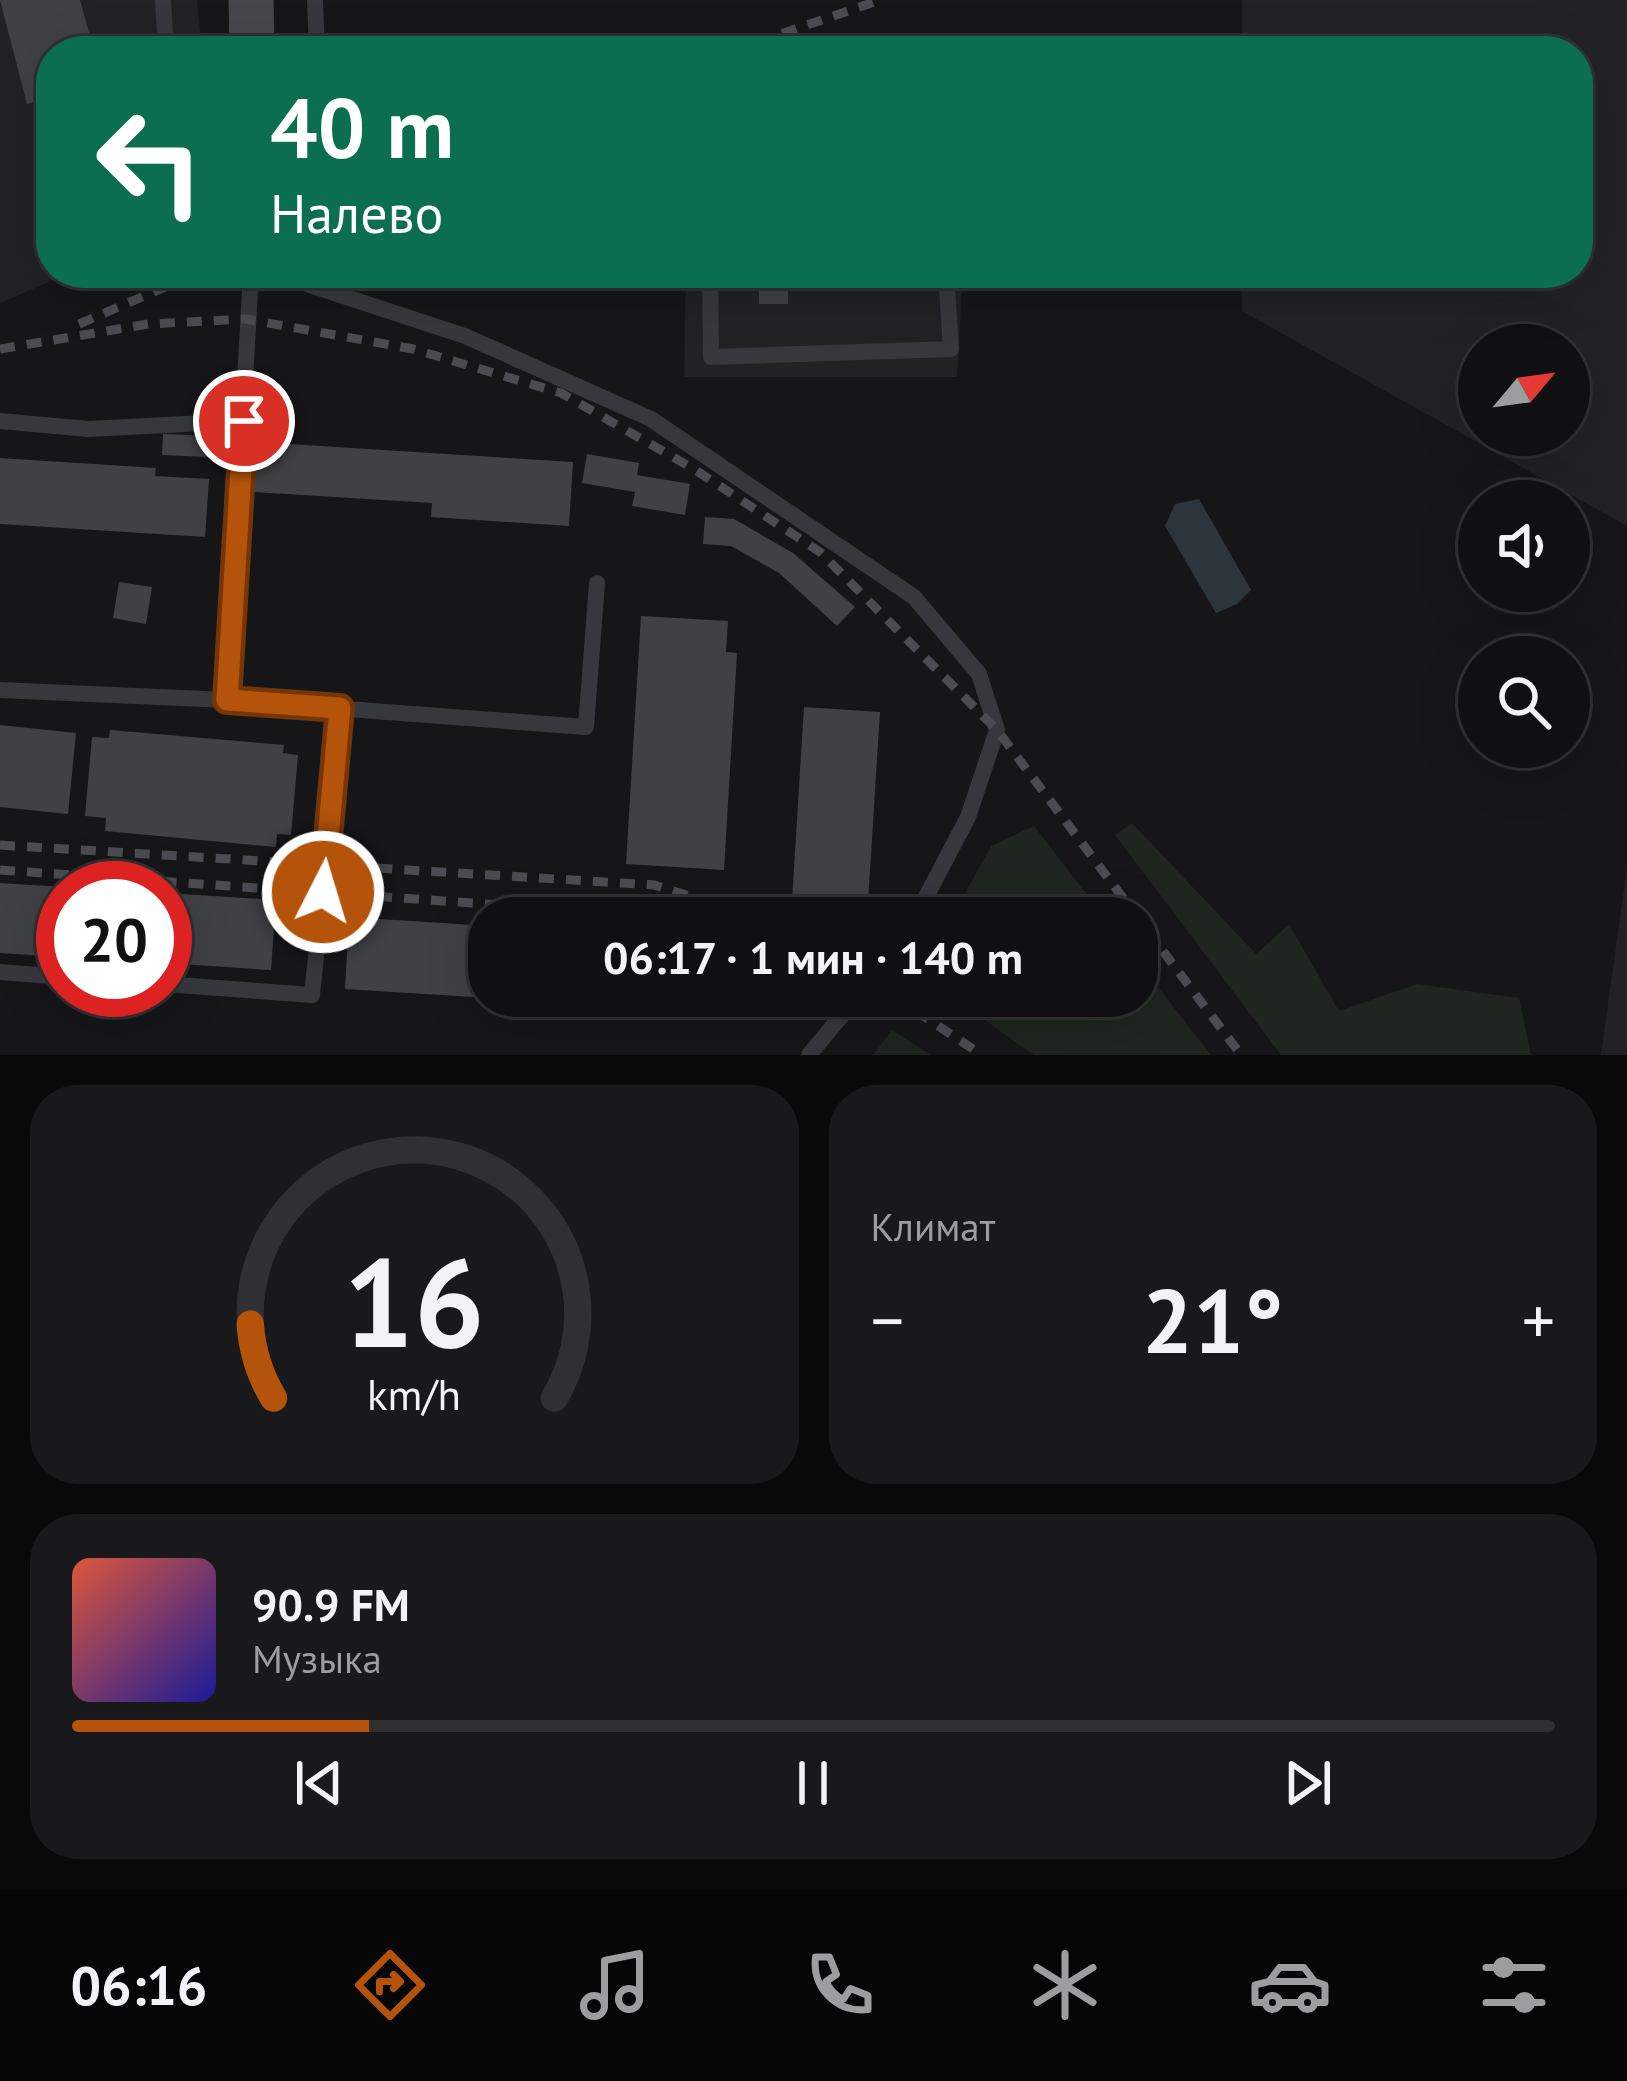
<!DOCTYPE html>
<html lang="ru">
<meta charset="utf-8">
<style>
:root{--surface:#101012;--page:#19191b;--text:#f1f3f6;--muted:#9c9d9f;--line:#303032;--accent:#b45309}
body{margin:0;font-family:"PT Sans",sans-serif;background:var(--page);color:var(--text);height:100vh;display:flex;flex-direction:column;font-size:45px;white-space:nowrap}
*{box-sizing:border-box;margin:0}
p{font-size:39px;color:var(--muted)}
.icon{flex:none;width:66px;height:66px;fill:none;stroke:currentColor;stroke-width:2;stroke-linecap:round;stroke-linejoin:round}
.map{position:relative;height:1055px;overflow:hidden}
.sheet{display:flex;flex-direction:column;gap:30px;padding:30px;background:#09090a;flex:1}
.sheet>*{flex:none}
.hud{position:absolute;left:36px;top:36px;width:1557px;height:252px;border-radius:48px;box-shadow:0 12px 48px #0002,0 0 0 3px var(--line);background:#0b6e4f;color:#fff;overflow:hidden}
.needle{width:78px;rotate:61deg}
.tools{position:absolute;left:1458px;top:324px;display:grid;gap:24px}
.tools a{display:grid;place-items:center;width:132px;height:132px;border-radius:50%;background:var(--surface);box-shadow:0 12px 48px #0002,0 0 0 3px var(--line);font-size:60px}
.speed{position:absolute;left:36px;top:861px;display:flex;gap:24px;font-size:60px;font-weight:700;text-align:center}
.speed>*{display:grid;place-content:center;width:156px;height:156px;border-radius:50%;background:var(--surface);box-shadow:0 12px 48px #0002,0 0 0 3px var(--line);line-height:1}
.speed .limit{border:18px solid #d22;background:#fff;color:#111}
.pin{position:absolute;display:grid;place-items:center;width:102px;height:102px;color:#fff;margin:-51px;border:6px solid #fff;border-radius:50%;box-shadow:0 3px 12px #0007}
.me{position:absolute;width:132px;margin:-66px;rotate:5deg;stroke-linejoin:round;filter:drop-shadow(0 0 9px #0008)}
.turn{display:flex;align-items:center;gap:42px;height:252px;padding:0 36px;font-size:54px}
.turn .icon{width:156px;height:156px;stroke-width:2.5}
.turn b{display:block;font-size:84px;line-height:102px}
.big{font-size:90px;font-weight:700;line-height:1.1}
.sheet .tile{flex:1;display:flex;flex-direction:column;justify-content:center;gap:18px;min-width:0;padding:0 42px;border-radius:48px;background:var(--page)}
.sheet .dial{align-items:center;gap:0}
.dial svg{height:312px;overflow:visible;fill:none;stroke:var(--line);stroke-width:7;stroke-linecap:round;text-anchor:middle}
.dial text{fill:var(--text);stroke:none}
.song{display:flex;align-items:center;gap:36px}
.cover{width:144px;height:144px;border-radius:18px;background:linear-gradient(135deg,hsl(10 70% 55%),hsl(240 70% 35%))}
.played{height:12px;border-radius:6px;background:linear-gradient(90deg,var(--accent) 20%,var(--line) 20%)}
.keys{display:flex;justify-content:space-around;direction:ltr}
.heat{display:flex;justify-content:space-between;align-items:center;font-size:66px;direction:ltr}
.sheet .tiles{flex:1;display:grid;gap:30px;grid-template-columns:1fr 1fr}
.tile:last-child{grid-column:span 2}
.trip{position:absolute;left:468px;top:897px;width:690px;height:120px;border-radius:48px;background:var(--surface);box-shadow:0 12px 48px #0002,0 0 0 3px var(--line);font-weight:700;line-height:120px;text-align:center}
.menu{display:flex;height:192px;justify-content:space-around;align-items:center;background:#060607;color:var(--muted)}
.menu .icon{width:84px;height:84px}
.menu .active{color:var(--accent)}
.menu b{font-size:54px;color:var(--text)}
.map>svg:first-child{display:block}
.built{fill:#222225;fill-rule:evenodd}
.green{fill:#1e261f}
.water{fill:#2c353c}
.building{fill:#404145}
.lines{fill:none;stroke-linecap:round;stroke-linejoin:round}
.lane{stroke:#37383d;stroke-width:16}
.secondary{stroke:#45474d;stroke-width:45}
.rail{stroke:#4a4c52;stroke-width:9;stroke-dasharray:15 12;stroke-linecap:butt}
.route-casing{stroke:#753606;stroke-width:30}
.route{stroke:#b45309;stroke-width:21}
</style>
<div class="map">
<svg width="1627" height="1055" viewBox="0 0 1627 1055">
<rect width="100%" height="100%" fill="#161618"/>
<g class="built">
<path d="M0,0H197L202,51H51V273H70L0,303Z"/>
<path d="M1242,0H1627V526L1242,311V273H1578V51H1242ZM1479,345H1569V435H1479Z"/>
<path d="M686,273H963L957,377H684Z"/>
<path d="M1627,868V1055H1602L1601,1054Z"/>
</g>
<g class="green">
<path d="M1132,823L1256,954L1289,924L1339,1011L1417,984L1519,998L1531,1055H1281L1115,835Z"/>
<path d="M1034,826L1105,918H951L991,846Z"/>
<path d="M1137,960L1211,1055H1034L951,996H1137Z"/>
<path d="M892,1030L931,1055H873Z"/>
</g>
<path class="water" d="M1199,499L1251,590L1237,604L1216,613L1165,526L1175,504Z"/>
<g class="building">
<path d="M0,0H80L94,51H51V97L27,104Z"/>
<rect x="759" y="273" width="29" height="31"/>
<path d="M163,434L230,437L229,458L162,455Z"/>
<path d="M257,442L573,462L569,526L431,517L432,503L254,492Z"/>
<path d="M587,454L639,463L637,475L690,484L685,515L632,506L635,492L582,483Z"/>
<path d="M0,458L156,468L155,476L209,479L205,537L0,524Z"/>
<path d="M705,517L734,519L793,553L855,607L837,626L779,573L731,546L703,544Z"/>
<path d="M119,582L152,587L146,624L113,618Z"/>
<path d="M641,616L728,621L726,652L737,653L724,870L626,864Z"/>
<path d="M804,707L880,712L867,918L791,916Z"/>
<path d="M0,725L76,733L68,814L0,807Z"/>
<path d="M110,730L284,745L283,753L298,755L291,835L277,834L276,847L105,831L106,818L85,816L92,737L109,738Z"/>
<path d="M0,883L63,887V957L0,953Z"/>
<path d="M165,893L276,900L271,970L165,963Z"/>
<path d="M349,917L489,926V998L345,989Z"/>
<path d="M511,996H704L703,1012Z"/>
</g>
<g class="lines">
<g class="lane">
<path d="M163,0L166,51"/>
<path d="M315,0L317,51"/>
<path d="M273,273L465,336L651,419L914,597L979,674L997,730L968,817L915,918"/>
<path d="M710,273L711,357L951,349L946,273"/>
<path d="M0,421L88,429L244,421"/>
<path d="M0,690L227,700L586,727L597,583"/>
<path d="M227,700L251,273"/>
<path d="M0,972L63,977"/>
<path d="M165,984L312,995L341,708"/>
<path d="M809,1055L858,996"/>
</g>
<path class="secondary" d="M251,0L252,51"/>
<g class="rail">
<path d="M731,51L880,0"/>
<path d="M79,324L198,273"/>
<path d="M0,349L148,324L246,319L413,349L561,393L694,469L820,552L997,730L1241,1055"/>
<path d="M0,845L654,885L760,918"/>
<path d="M0,870L687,918"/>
<path d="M893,996L982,1055"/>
</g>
</g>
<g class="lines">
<g class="route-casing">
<path id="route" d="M244,421L227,700L340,708L323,892"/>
</g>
<use href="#route" class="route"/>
</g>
</svg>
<div class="tools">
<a><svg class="needle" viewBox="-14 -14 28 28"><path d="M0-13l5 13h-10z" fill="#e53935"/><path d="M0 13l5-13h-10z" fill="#9c9d9f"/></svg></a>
<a><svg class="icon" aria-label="sound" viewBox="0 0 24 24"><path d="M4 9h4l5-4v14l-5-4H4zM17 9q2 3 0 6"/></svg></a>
<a><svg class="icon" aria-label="search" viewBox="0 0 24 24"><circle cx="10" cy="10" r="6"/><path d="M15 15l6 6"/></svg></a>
</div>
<div class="speed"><div class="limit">20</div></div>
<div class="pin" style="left:244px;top:421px;background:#d93025"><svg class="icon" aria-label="arrive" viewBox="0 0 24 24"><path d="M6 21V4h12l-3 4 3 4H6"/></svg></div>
<svg class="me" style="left:323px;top:892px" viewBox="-20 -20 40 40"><circle r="17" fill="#b45309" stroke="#fff" stroke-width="3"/><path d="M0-11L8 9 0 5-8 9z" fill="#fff"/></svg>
<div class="trip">06:17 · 1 мин · 140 m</div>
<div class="hud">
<div class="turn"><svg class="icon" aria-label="left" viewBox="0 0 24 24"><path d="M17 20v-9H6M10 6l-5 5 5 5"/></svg><div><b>40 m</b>Налево</div></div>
</div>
</div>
<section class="sheet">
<div class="tiles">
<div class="tile dial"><svg viewBox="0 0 100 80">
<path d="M14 69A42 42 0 1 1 86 69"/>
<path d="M14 69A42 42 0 0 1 8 50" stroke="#b45309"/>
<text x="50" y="56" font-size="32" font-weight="700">16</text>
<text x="50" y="72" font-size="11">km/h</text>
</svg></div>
<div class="tile"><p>Климат</p>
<div class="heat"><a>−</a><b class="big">21°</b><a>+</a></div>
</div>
<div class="tile">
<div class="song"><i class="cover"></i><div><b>90.9 FM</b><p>Музыка</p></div></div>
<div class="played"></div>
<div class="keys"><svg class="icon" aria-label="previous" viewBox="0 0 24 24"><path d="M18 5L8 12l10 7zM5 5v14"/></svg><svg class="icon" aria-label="pause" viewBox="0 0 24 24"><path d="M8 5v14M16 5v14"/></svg><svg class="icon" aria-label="next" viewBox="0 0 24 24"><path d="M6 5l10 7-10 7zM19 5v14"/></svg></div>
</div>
</div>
</section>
<nav class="menu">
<b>06:16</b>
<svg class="icon active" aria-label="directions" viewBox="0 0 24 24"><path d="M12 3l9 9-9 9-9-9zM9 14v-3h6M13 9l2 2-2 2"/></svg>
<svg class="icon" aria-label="music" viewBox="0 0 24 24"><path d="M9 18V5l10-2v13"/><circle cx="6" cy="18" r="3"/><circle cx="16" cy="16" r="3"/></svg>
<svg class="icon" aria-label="phone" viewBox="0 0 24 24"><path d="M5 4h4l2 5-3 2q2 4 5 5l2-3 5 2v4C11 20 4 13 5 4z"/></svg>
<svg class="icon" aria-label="climate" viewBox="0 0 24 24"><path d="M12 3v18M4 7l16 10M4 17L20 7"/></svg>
<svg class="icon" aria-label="car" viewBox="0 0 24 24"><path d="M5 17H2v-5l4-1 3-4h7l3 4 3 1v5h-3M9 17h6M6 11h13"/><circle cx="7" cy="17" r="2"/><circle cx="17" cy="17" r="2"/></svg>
<svg class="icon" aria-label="filters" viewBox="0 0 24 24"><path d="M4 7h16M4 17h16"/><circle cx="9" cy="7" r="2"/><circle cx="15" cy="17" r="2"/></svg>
</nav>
